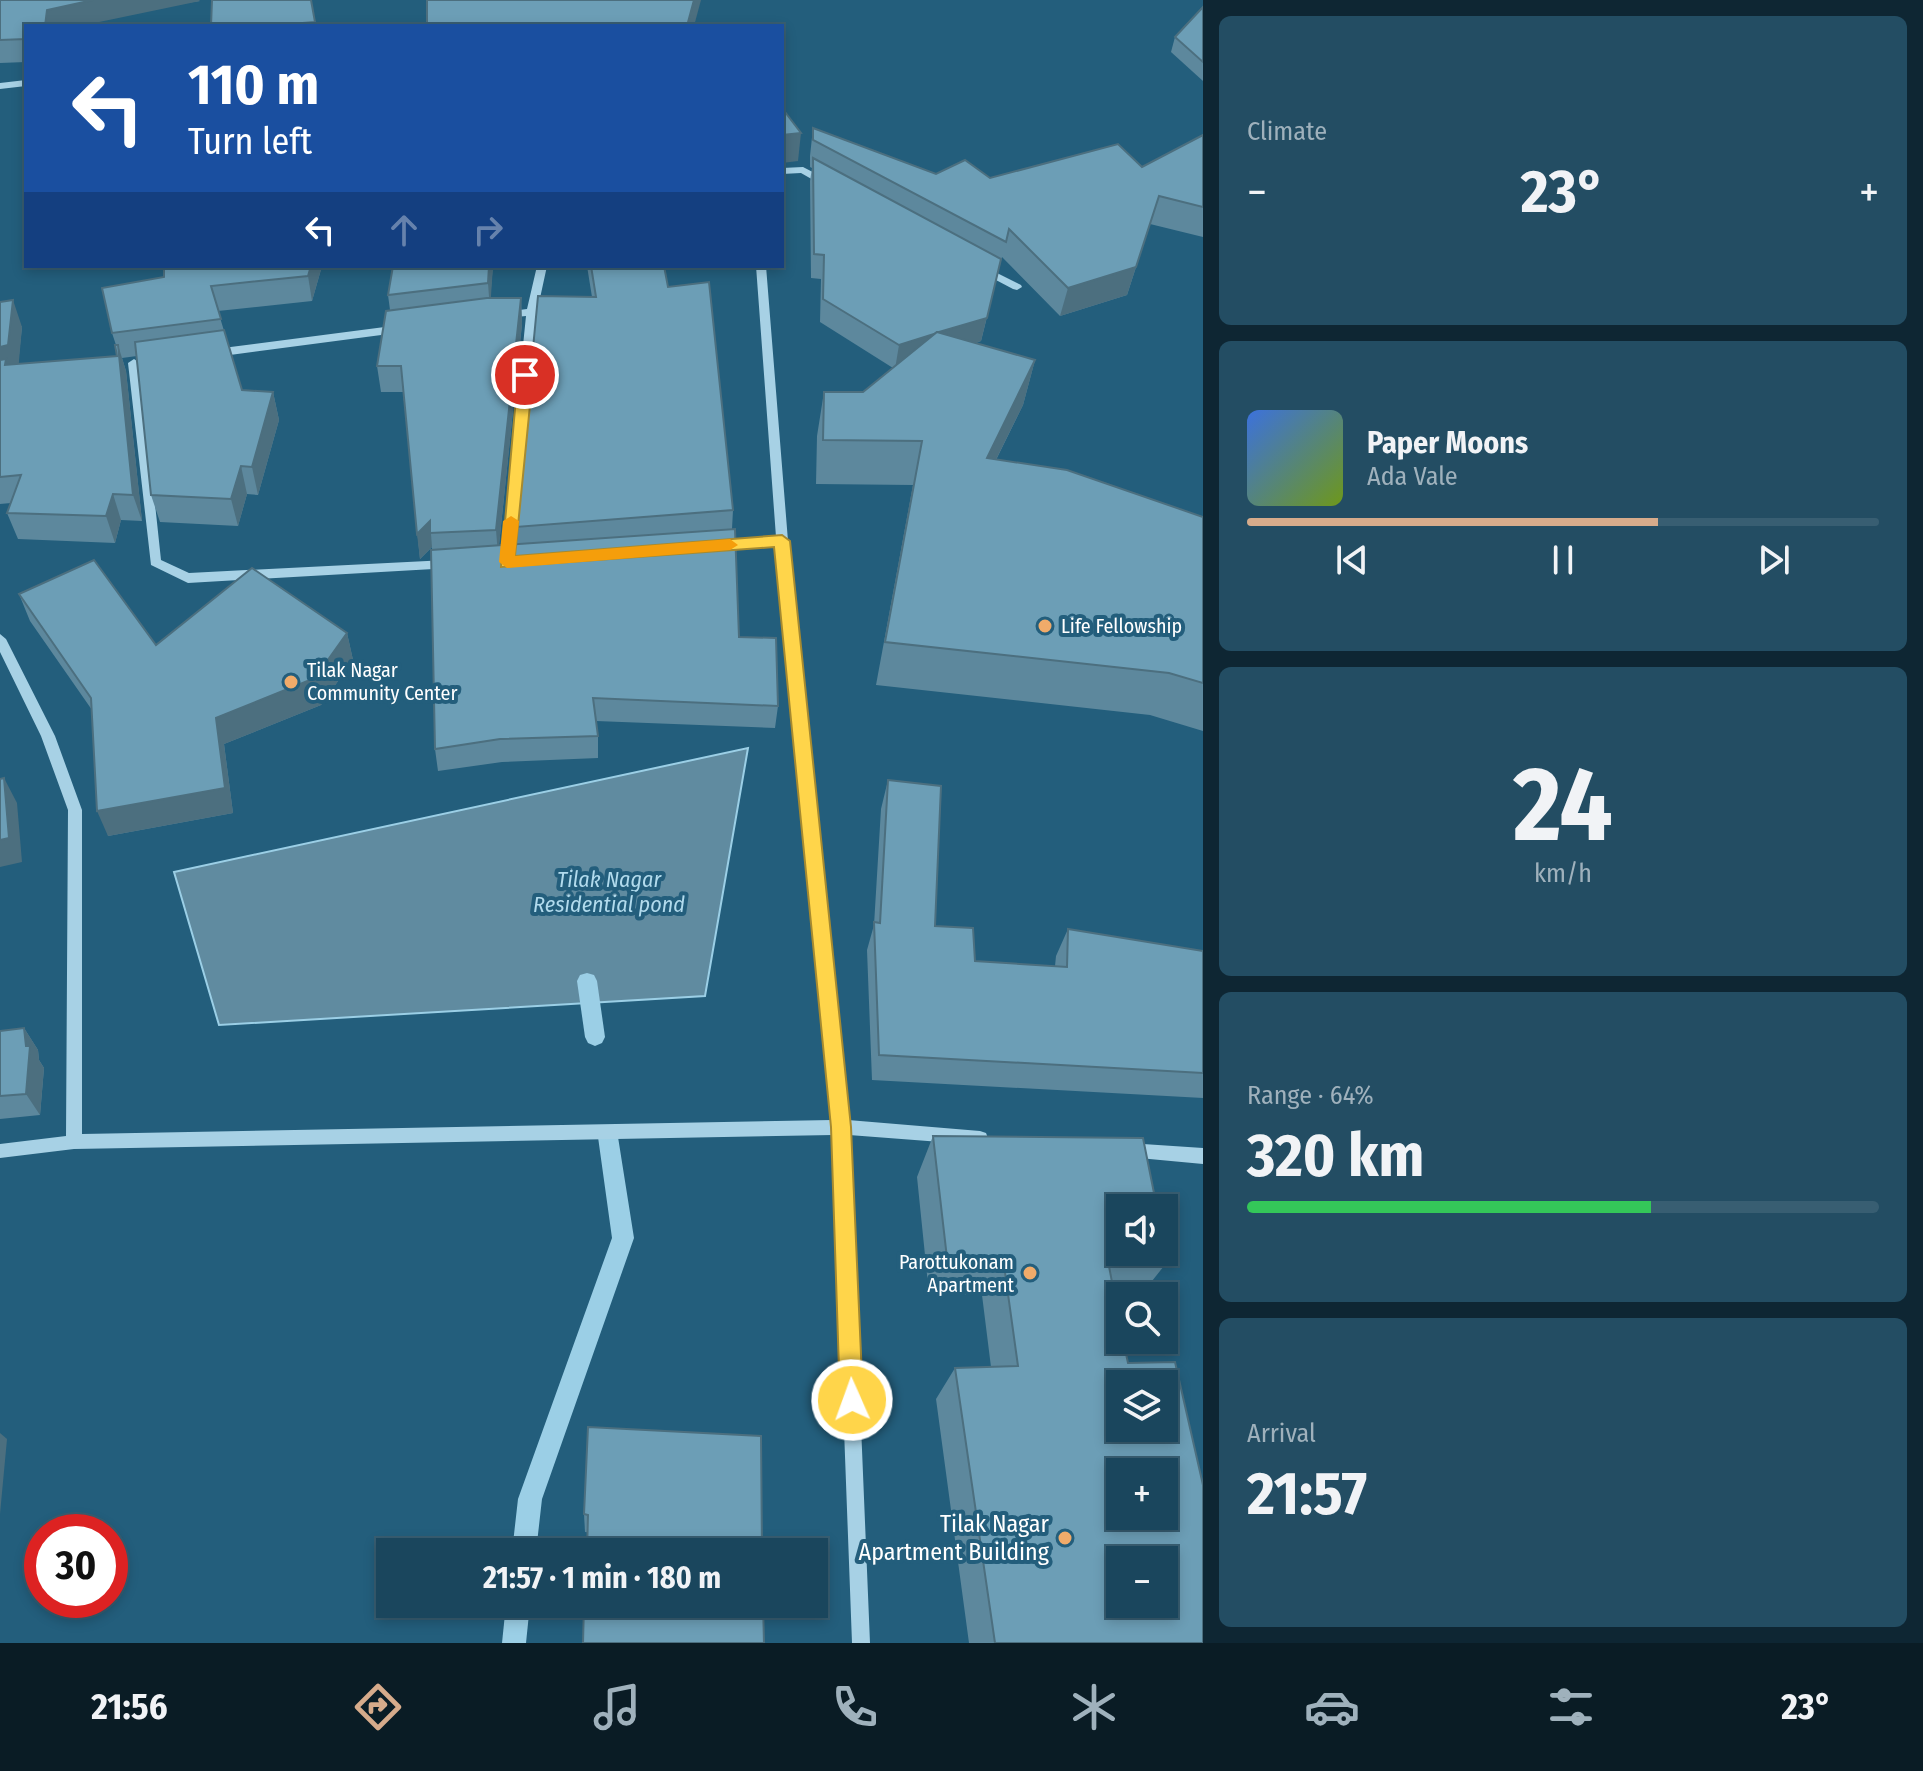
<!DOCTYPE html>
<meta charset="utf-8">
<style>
:root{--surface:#1a465d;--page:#234d63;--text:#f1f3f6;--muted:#9fb1bc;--line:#385e72;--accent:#d6ab8b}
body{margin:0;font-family:"Fira Sans Condensed",sans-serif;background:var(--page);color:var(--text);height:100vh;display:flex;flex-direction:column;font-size:30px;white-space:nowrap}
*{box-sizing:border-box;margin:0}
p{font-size:26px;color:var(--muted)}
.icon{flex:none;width:44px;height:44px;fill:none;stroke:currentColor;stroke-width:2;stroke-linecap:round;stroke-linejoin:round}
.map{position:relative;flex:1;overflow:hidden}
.drawer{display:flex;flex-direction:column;gap:16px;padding:16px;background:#0e2633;width:720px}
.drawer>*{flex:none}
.top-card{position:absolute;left:24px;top:24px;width:760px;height:244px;border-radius:0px;box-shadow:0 4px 12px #0003,0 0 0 2px var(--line);background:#1a4fa0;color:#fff;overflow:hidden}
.fabs{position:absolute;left:1106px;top:1194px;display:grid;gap:16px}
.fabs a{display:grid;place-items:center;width:72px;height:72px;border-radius:0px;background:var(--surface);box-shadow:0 4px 12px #0003,0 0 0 2px var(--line);font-size:40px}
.speed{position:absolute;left:24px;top:1514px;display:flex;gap:16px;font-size:40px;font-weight:700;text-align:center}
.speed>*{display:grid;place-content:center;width:104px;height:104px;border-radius:50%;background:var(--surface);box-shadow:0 4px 12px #0003,0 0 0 2px var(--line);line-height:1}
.speed .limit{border:12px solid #d22;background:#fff;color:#111}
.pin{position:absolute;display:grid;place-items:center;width:68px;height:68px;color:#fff;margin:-34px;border:4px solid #fff;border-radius:50%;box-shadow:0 2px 8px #0007}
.me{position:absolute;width:88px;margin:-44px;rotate:358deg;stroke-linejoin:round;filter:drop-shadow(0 0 6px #0008)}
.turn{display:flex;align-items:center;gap:28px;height:168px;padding:0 32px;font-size:36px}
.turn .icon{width:104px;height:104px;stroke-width:2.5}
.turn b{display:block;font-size:56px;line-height:68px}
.lanes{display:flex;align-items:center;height:76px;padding:0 32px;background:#0003;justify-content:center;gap:40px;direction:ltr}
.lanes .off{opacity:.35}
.big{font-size:60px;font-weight:700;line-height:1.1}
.drawer .widget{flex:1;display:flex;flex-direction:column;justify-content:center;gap:12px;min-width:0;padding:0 28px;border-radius:12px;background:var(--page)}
.drawer .dial{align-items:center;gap:0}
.dial b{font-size:104px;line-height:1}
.song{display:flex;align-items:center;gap:24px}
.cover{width:96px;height:96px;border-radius:12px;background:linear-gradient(135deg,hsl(220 70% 55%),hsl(80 70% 35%))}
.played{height:8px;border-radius:4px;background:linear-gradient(90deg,var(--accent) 65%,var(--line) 65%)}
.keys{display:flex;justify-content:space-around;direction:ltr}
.heat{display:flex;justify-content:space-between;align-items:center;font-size:44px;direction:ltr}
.charge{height:12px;border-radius:6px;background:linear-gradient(90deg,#34c759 64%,var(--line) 0)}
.trip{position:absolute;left:376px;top:1538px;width:452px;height:80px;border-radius:0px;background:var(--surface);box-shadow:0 4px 12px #0003,0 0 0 2px var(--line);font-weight:700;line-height:80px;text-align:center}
.menu{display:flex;height:128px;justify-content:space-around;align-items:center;background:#0a1c25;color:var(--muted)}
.menu .icon{width:56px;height:56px}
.menu .selected{color:var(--accent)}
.menu b{font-size:36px;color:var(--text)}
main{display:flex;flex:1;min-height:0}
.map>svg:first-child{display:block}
.water{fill:#608ba0;stroke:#9bcfe6;stroke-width:2}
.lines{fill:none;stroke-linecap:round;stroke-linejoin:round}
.stream{fill:#9bcfe6;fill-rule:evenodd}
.minor{fill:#a7d1e5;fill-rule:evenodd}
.wall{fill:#5d889d}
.shaded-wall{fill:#4c6f7f}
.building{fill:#6c9eb6;stroke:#4c6f7f;stroke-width:2;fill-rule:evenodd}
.route{fill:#ffd54a;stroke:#a68a30;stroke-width:2}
.slow{fill:#f59e0b}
.poi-dot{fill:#f0ab6a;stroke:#235e7c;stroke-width:3}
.labels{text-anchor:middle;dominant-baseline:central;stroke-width:8;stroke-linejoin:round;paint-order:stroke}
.poi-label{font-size:20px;fill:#fff;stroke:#235e7c;text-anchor:start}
.water-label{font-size:22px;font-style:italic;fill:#b2dbed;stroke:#235e7c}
.near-poi-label{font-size:24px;fill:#fff;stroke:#235e7c;text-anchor:end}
</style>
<main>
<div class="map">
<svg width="1203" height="1643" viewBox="0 0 1203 1643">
<rect width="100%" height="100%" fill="#235e7c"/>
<path class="water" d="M748,748L705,996L219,1025L174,872Z"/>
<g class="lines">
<g class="stream">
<path d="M587,973L594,975L597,981L605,1037L602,1043L595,1046L588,1043L585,1037L577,981L580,975Z"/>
<path d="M608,1127L615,1130L618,1137L634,1238L542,1499L536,1552H512L518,1499L612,1238L598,1137L601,1130Z"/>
<path d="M506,1604H530L526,1643H502Z"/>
</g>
<g class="minor">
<path d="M26,80V86L0,89V83Z"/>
<path d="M803,167L830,181L831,183L822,185L801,173L782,174V168Z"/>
<path d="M981,265L1021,285L1022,287L1017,290L1013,289L977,270L976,268Z"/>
<path d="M537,266H547L537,312L513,562L507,567L501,562L526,316L504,318L499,315L504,312L527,309Z"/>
<path d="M756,266H766L788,541L848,1120L980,1131L986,1133L988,1138L986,1143L980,1145L849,1135L870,1643H852L833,1135L74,1149L0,1158V1144L66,1136L68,810L41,736L0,652V634L6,639L55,736L82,810V1134L832,1120L776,546L719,550L713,546L719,542L776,537Z"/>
<path d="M400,325L404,326V332L215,357L209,353L215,349Z"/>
<path d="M134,359L140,363L161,560L189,573L447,560L453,565L451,568L188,583L151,565L128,363Z"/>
<path d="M1128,1143L1203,1148V1164L1128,1157L1122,1155L1120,1150L1122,1145Z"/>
</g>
</g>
<g class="wall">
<path d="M0,0L200,1L26,26V62L0,63Z"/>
<path d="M311,0L316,26H211Z"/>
<path d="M1203,7V81L1171,52L1175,37Z"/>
<path d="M813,128L936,174L990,178L1142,167L1203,135V237L1150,224L1127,295L1060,316L1002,257L981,341L976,343L1035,360L1023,405L996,460L1203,517V731L1150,715L876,685L913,485L816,484L817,436L824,392H863L893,368L820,322L821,279L811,278L810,181L812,168L810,167V156Z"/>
<path d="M164,266H322L312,301L218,311L242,390L273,392L279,420L258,495L247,494L238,526L160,522L151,495L137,356L122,358L126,371L142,521L121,520L115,543L18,539L7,513L11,503L0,504V302L22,327L18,364L117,356L116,345L112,333L164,277Z"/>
<path d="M493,266L490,298H521L522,324L499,545L517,544L516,527L592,297L587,266H664L668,287L733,510L732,529L739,637L778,706L775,728L596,721L598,736V758L502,762L438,771L435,749L432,547L420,559L403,392H381L377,366L390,310L388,295Z"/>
<path d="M19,594L156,645L347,633L353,660L321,705L224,744L233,813L108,836L92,710L30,621Z"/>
<path d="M888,780L935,926L975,961L1055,966L1056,956L1068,929L1203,951V1098L872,1080L867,950L874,925L881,809Z"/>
<path d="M24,1028L38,1050L39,1060L44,1068L40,1115L0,1119V1031Z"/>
<path d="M933,1136L1168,1261L1140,1296H1120V1298H1115L1128,1363L1203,1643H969L936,1399L955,1368L991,1367L982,1295L929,1294L917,1177Z"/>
<path d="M588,1427L762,1552L585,1532L584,1514Z"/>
</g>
<g class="shaded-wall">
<path d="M93,0H199L200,1L80,26H45L47,10Z"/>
<path d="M694,0H701L694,26H687Z"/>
<path d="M801,133L798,161L782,163V135Z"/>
<path d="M1001,259L981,341L895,369L899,345Z"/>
<path d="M311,266H322L312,301L308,276Z"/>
<path d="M489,266H493L490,311L488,283Z"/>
<path d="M1136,267L1127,295L1060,316L1068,288Z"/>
<path d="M521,298L522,324L498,555L496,530Z"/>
<path d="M13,300L22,327L18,372L0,376V347Z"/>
<path d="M118,345L126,371L142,521L133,495Z"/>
<path d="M1035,360L1023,405L975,502L987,458Z"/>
<path d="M273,392L279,420L258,495L252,467Z"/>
<path d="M241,466L247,494L238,526L231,499Z"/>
<path d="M113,494L121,520L115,543L106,516Z"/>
<path d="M430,521L432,547L420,559L417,534Z"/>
<path d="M347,633L353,660L321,705L224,744L233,813L108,836L97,811L216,718Z"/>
<path d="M4,778L17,803L22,862L0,867V840Z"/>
<path d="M24,1028L38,1050L39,1060L44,1068L40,1115L26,1094V1046Z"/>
<path d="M0,1433L7,1439L0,1514Z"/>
</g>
<g class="building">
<path d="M0,0H93L47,10L45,26H26V39L0,40Z"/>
<path d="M212,0H311L315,22L265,26H211Z"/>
<path d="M427,0H694L687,26H427Z"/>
<path d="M1203,7V62L1175,37Z"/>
<path d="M782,108L801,133L782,135Z"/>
<path d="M813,128L936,174L965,160L990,178L1118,144L1142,167L1203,135V207L1159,196L1136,267L1068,288L1009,229L1006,242L813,140Z"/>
<path d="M813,158L1001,259L987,318L939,332H937L934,334L899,345L823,299L824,255L814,254Z"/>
<path d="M164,266H311L308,276L211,286L221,319L112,333L102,288L164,277Z"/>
<path d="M393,266H489L488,283L388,295Z"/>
<path d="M591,266H664L668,287L709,282L733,510L516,527L538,296L596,297Z"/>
<path d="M487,298H521L496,530L430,533V521L417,534L401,366H377L386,311Z"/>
<path d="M13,300L8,345L0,347V302Z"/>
<path d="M224,330L242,390L273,392L252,467L241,466L231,499L151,495L135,342Z"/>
<path d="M937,332L1035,360L987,458L1067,470L1203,517V683L1169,673L885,642L922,441L823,440L824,392H863Z"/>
<path d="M115,345H118L133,495L113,494L106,516L7,513L21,475L0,477V360L6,359L5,365L117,356Z"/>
<path d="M735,529L739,637L776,638L778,706L593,698L598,736L500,739L435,749L431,550Z"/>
<path d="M94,560L156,645L252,568L347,633L315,678L216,718L225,788L97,811L91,698L19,594Z"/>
<path d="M4,778L9,838L0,840V779Z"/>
<path d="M888,780L941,786L935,926L973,928L975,961L1067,967L1068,929L1203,951V1073L879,1055L874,922L880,923Z"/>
<path d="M24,1028L26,1046H30L26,1094L0,1096V1031Z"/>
<path d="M933,1136L1143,1138L1157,1208H1120V1252H1164V1240L1168,1261H1108L1120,1324V1340H1123L1128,1363L1175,1362L1203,1485V1643H995L955,1368L1018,1366L1003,1258H947ZM1120,1384H1164V1428H1120ZM1120,1472H1164V1516H1120ZM1120,1560H1164V1604H1120Z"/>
<path d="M588,1427L761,1436L762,1552H587L588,1515L584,1514Z"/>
<path d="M584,1604H763L764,1643H583Z"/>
</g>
<path class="route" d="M525,370L533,375L515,556L782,535L790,541L851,1127L863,1400L860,1408L852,1411L844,1408L840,1400L831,1127L774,547L501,567L518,375Z"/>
<path class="slow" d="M511,516L519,521L515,556L730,539L738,545L730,550L507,568L499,562L503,521Z"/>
<g class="poi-dot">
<circle cx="1045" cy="626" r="8"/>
<circle cx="291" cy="682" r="8"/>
<circle cx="1030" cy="1273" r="8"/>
<circle cx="1065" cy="1538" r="8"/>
</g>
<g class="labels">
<g class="poi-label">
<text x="1061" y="626">Life Fellowship</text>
<text x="307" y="670">Tilak Nagar<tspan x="307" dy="23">Community Center</tspan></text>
<text x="1014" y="1262" text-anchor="end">Parottukonam<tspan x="1014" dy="23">Apartment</tspan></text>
</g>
<g class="water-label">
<text x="609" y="879">Tilak Nagar<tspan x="609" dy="25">Residential pond</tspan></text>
</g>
<g class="near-poi-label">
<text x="1049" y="1524">Tilak Nagar<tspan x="1049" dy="28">Apartment Building</tspan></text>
</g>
</g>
</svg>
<div class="fabs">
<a><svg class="icon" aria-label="sound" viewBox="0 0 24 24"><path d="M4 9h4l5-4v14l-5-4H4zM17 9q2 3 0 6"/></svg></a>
<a><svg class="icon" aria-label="search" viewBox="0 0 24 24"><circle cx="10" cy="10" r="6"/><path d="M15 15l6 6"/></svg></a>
<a><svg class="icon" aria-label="layers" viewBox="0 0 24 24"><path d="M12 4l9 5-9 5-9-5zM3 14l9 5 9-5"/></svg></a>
<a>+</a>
<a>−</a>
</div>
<div class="speed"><div class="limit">30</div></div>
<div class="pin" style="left:525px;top:375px;background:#d93025"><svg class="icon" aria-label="arrive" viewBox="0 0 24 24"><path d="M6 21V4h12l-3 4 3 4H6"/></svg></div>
<svg class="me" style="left:852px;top:1400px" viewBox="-20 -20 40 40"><circle r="17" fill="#ffd54a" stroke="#fff" stroke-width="3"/><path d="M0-11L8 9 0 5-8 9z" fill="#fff"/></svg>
<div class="trip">21:57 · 1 min · 180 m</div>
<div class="top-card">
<div class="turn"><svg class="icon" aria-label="left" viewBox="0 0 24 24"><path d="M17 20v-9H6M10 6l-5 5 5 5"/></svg><div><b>110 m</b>Turn left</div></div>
<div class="lanes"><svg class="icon" aria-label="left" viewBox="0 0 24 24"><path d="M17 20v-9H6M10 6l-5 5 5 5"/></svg><svg class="icon off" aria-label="ahead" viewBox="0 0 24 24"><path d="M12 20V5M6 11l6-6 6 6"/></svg><svg class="icon off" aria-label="right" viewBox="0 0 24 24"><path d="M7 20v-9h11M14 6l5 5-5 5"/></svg></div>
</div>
</div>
<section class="drawer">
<div class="widget"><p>Climate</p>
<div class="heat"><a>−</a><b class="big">23°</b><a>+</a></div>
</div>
<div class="widget">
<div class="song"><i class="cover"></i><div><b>Paper Moons</b><p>Ada Vale</p></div></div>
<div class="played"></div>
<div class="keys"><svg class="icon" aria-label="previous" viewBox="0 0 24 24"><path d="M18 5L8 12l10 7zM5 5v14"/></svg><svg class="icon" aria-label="pause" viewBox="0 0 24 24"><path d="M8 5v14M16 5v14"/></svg><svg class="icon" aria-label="next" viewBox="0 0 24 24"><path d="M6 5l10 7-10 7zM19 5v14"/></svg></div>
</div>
<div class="widget dial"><b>24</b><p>km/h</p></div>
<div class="widget"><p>Range · 64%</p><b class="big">320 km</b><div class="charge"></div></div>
<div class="widget"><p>Arrival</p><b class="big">21:57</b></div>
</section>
</main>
<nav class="menu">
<b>21:56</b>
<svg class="icon selected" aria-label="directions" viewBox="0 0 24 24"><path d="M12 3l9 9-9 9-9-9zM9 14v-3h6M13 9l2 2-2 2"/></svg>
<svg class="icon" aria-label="music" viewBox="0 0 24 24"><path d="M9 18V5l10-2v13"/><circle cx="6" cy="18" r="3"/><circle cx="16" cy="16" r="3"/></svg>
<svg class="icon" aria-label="phone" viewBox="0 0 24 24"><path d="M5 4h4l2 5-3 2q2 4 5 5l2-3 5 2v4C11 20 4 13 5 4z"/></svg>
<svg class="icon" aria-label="climate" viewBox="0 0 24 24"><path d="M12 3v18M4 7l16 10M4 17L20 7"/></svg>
<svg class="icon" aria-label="car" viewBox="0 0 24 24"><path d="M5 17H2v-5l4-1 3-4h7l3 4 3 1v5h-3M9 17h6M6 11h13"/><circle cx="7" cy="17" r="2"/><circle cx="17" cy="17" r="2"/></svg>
<svg class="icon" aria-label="filters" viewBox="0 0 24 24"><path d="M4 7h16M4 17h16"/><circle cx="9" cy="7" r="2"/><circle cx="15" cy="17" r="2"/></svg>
<b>23°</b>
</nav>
